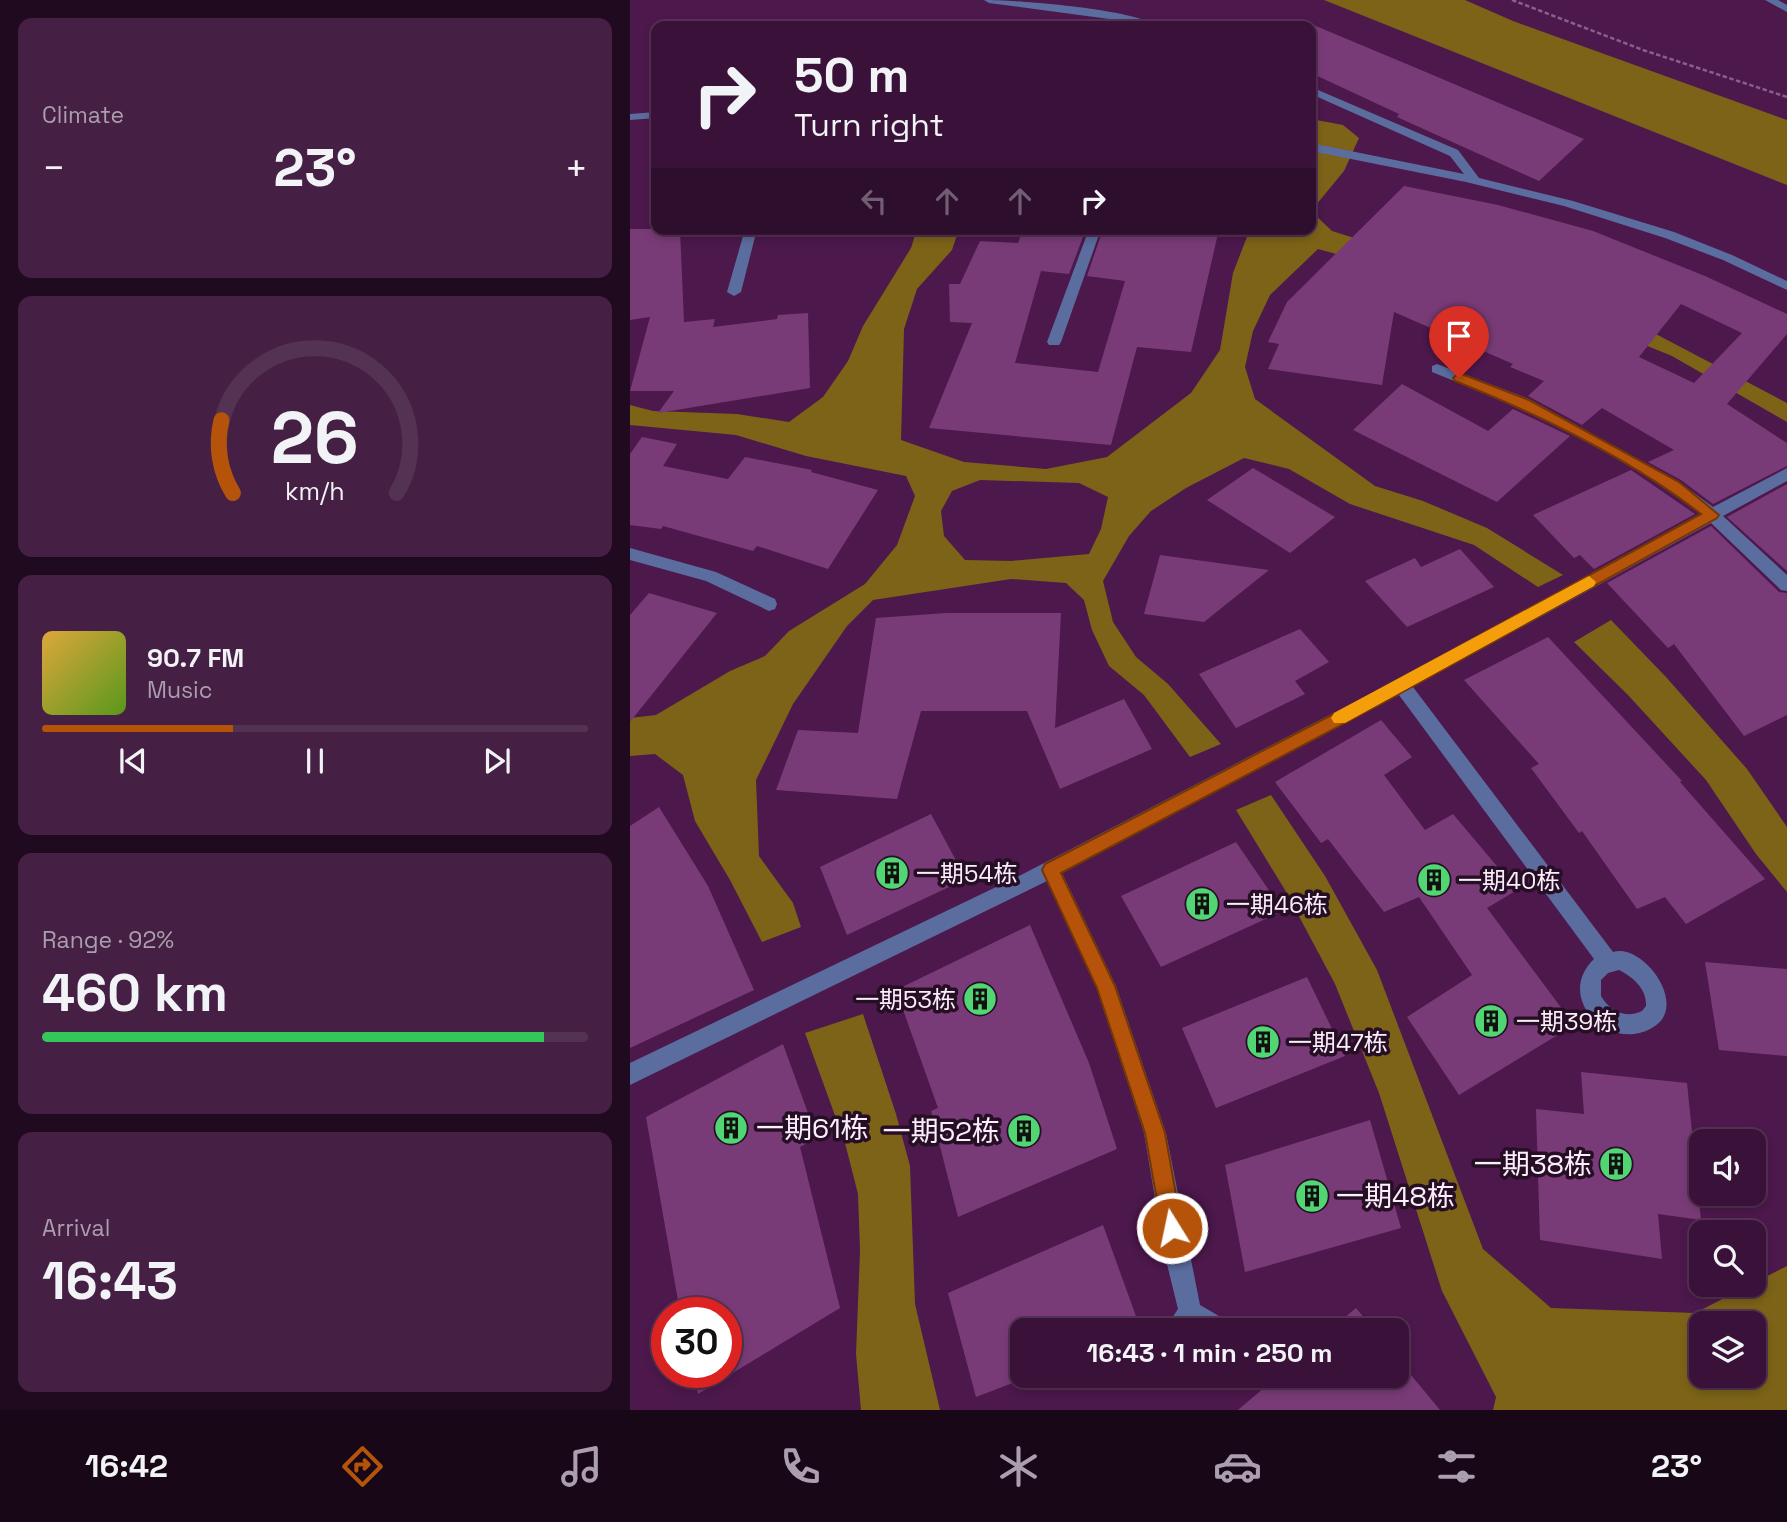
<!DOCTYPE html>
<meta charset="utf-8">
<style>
:root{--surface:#3a1239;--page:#452044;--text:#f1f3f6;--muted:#ab9eae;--line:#543253;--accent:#b45309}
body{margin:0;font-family:"Space Grotesk","Noto Sans SC",sans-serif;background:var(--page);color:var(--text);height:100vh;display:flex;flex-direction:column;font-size:26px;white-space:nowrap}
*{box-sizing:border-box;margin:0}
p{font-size:23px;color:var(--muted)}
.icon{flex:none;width:38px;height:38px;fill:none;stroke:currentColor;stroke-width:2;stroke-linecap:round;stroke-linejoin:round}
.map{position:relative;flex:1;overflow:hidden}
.drawer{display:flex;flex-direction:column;gap:18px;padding:18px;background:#200a1f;width:630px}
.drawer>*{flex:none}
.top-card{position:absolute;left:21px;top:21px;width:665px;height:214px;border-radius:14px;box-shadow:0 4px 10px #0003,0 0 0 2px var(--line);background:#3a1239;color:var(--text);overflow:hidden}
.tools{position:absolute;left:1059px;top:1129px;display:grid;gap:14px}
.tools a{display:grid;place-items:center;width:77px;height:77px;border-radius:14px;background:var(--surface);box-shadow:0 4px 10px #0003,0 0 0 2px var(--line);font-size:35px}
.speed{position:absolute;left:21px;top:1297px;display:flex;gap:14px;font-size:35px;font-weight:700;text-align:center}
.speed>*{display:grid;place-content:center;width:91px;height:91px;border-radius:50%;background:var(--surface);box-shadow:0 4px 10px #0003,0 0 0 2px var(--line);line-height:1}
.speed .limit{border:10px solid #d22;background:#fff;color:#111}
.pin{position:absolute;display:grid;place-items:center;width:60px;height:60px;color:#fff;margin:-72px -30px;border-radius:50% 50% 50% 0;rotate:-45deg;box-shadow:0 0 7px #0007}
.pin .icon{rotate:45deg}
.me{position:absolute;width:77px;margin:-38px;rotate:350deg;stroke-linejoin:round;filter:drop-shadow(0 0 5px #0008)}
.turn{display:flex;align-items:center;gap:24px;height:147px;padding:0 28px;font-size:32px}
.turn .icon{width:91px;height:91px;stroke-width:2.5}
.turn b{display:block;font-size:49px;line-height:60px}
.lanes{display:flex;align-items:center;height:66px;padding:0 28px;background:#0003;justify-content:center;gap:35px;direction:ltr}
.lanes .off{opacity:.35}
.big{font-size:52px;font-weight:700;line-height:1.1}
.drawer .tile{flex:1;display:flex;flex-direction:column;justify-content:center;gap:10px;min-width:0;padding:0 24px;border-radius:14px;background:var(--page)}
.drawer .dial{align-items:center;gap:0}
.dial svg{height:182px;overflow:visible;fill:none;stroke:var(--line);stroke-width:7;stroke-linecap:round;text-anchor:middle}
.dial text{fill:var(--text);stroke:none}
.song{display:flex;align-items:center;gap:21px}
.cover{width:84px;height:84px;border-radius:10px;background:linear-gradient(135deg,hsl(40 70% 55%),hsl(90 70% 35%))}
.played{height:7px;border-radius:4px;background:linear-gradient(90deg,var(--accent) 35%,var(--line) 35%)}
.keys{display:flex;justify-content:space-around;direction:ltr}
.heat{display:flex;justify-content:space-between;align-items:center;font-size:38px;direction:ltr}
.charge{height:10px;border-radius:5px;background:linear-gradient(90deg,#34c759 92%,var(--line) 0)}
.trip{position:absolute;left:380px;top:1318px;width:399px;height:70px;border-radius:14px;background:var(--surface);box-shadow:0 4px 10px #0003,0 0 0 2px var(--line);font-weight:700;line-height:70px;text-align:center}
.menu{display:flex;height:112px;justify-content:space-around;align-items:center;background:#170717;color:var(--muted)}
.menu .icon{width:49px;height:49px}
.menu .active{color:var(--accent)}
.menu b{font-size:32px;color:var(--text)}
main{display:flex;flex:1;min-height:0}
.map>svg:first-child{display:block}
.water{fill:#7c6318;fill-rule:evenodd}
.building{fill:#793b77;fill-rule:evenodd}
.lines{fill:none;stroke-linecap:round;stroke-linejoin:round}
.path{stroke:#896188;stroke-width:2.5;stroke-dasharray:4.5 2.5;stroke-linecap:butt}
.street{fill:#5b6d9e;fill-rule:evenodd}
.route{fill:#b45309;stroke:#753606;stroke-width:2}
.slow{fill:#f59e0b}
.labels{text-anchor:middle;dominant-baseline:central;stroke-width:7;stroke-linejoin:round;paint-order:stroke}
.poi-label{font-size:24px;fill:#fbeefa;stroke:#260f25;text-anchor:start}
.near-poi-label{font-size:28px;fill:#fbeefa;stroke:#260f25;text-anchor:start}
</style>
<main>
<section class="drawer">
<div class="tile"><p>Climate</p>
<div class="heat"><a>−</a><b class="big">23°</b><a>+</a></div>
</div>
<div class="tile dial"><svg viewBox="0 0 100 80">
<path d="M14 69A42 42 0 1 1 86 69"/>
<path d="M14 69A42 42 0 0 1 9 37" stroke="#b45309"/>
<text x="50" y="56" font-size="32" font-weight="700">26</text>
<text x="50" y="72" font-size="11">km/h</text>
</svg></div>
<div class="tile">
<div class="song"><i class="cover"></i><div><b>90.7 FM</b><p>Music</p></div></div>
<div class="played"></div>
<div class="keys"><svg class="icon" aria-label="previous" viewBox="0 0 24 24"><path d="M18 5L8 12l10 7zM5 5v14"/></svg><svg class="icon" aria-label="pause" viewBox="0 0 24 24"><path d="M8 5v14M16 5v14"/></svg><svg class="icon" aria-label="next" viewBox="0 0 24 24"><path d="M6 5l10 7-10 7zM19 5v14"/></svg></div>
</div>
<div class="tile"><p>Range · 92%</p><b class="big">460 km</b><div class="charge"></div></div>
<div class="tile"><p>Arrival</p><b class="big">16:43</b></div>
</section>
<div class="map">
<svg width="1157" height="1410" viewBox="0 0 1157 1410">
<rect width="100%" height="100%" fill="#4d184c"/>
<g class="water">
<path d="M694,0H835L883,21L1157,120V185Z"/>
<path d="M681,119L713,125L729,138L714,171L681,211L702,231L1022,332L1157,403V422L1042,356L961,323L688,249L640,295L623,331L615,367L625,399L745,486L793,501L857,528L933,575L908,587L844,545L720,504L659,469L614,458L556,488L521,511L499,536L473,581L483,622L506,657L538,684L591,744L560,757L514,695L479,666L462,630L454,600L436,583L381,579L243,600L217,626L163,704L126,780L129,856L163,903L171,927L132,942L100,880L65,821L53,775L25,754L0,756V718L26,715L100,671L135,656L159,631L235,584L267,545L285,496L276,476L176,456L106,435L0,425V405L23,411L107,414L159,422L193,397L218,361L233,326L281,248L287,229H329L322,250L287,289L274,329L271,440L334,462L416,469L477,457L561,393L590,350L603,273L620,229H681ZM350,480L449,483L478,497L471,529L459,554L381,561L335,560L314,536L311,511L322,491Z"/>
<path d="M981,620L1036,677L1117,769L1157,827V892L1126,854L1076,780L998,695L944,642Z"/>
<path d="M641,795L695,876L747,970L853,1249L921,1308L1065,1313L1157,1266V1410H863L866,1397L812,1291L749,1093L705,984L655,890L606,810ZM1124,1323V1376H1071V1323Z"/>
<path d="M233,1014L266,1114L280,1166L285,1304L310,1410H231L226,1354L230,1251L228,1194L215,1143L175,1033Z"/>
</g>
<g class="building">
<path d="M681,24L791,70L954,139L909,181L767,117L769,114L681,73Z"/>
<path d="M774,186L868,205L963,231L1075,276L1157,314V334L1097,404L1157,443V466L1083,504L1051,480L1018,462L1044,450L972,408L952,425L898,396L914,381L880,367L883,364L764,312L752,385L638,369L649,344L638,342L657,302ZM1051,304L1112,333L1064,383L1009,357Z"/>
<path d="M0,229H50L54,322L85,319L83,327L147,319L148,315L178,313L180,388L28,413L44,391H0L20,317L0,320Z"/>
<path d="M393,229H456L439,274L411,271L385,363L468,372L495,281L457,276L473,229H589L561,352L507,347L481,445L299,428L342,323L320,322L319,284H330L350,241L388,243Z"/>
<path d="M772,384L858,431L883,409L940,436L867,502L723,430Z"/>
<path d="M12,437L47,444L33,466L98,479L115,457L182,470L181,472L248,490L198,569L127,546L123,551L33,526L31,529L0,525V454Z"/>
<path d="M623,468L705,517L660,553L577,500Z"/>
<path d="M1001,470L1065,514L964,569L950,555L944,558L903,515Z"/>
<path d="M1157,484V571L1097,517Z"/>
<path d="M1081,526L1149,592L1157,593V715L1114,736L1044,644L1038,648L977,583Z"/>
<path d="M830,549L864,587L777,627L735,581L785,558L791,567Z"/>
<path d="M530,555L639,570L574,622L514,614Z"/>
<path d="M19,593L87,613L0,722V615Z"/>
<path d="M316,613H431L425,728L494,699L522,749L430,789L397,711H291L267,799L146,790L168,730L228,733L246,618Z"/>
<path d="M670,629L699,662L665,681L675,694L606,728L569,674Z"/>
<path d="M918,637L1052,781L1050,782L1135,879L1056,924L1035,897L1007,909L952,831L949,833L901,768L909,764L834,680Z"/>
<path d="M751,720L782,757L754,775L795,830L823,814L887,890L857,908L944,1025L829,1095L777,1017L842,975L789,897L754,912L698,839L691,843L645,782Z"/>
<path d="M29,807L78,886L124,990L0,1048V826Z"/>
<path d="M301,814L336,879L217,935L190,867Z"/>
<path d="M606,842L653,911L531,967L491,896Z"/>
<path d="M400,925L459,1063L487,1149L328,1217L301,1111L308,1108L266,990Z"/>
<path d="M1075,962L1157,969V1056L1089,1050Z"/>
<path d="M677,977L715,1056L586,1108L552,1028Z"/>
<path d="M153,1044L187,1138L170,1147L210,1308L68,1394L63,1372H96V1312H50L16,1117Z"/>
<path d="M951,1072L1057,1083L1071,1220L1028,1214L1032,1259L910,1240L906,1109L954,1114Z"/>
<path d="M740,1120L771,1228L615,1272L595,1165Z"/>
<path d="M473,1225L511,1330H392V1376H401L346,1397L318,1293Z"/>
<path d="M726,1308L744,1330H700Z"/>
<path d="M766,1357L810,1410H608L648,1376H766Z"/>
</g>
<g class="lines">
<path class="path" d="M882,0L1013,50L1157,97"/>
<g class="street">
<path d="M354,0C386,0 504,9 527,26H511L494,21L359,3Z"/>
<path d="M1135,0H1148L1157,5V12Z"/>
<path d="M681,87L828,150L849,178L943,201L1044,232L1102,255L1157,281V290L1093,260L1035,238L934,206L836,182L681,151V143L834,174L820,156L681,94Z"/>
<path d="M26,112V118L0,120V114Z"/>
<path d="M115,229H127L111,292L104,296L97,292Z"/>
<path d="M459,229H471L431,342L429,345H419L417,342Z"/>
<path d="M807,364L899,399L1049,482L1083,507L1157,468V481L1093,516L1157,575V591L1151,590L1081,523L783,687L983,952C1013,943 1058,1004 1025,1026C981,1056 923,998 964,959L769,695L432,873L486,986L536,1133L570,1305L589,1316L596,1330H534L548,1309L534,1252L514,1133L467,988L417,881L0,1085V1063L391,875L740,694L1070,514C991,453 895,409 802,372V366ZM989,970C1003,977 1017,989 1016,1006L1012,1011C994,1019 980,1011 971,996V980L978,973Z"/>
<path d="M0,548L86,572L145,599L147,604L145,609L139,611L76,581L0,560Z"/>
</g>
</g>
<path class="route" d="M829,373L899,400L1049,482L1089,515L1087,518L751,704L431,873L485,986L535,1133L552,1228L549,1236L542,1239L535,1236L532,1228L515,1133L467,988L412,870L415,864L740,695L1071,514C1000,459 908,414 825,381L823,378Z"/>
<path class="slow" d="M959,576L966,582L964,586L715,723H704L701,718L704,713Z"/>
<defs>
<g id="building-disc" transform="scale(1.75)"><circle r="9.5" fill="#52d673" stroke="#260f25"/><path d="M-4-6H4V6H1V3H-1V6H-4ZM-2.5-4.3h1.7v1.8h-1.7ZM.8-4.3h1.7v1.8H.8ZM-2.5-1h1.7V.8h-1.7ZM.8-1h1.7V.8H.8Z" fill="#111"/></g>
</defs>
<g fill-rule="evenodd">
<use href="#building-disc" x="262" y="873"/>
<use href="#building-disc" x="804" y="880"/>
<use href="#building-disc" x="572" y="904"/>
<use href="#building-disc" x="350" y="999"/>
<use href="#building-disc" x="861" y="1021"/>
<use href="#building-disc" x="633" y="1042"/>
<use href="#building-disc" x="101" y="1128"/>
<use href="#building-disc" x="394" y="1131"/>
<use href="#building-disc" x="986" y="1164"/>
<use href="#building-disc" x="682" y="1196"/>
</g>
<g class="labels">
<g class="poi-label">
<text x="286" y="873">一期54栋</text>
<text x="828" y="880">一期40栋</text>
<text x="596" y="904">一期46栋</text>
<text x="326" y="999" text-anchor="end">一期53栋</text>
<text x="886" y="1021">一期39栋</text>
<text x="658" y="1042">一期47栋</text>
</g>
<g class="near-poi-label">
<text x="126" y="1128">一期61栋</text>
<text x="370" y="1131" text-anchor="end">一期52栋</text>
<text x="962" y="1164" text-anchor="end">一期38栋</text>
<text x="706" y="1196">一期48栋</text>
</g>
</g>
</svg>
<div class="tools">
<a><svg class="icon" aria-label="sound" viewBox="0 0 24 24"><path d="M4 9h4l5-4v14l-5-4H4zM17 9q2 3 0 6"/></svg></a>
<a><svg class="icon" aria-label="search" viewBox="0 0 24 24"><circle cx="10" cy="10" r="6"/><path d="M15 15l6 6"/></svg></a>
<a><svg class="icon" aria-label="layers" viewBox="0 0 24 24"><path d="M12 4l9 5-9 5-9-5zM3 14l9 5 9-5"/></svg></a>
</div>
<div class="speed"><div class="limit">30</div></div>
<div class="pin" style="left:829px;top:378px;background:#d93025"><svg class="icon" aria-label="arrive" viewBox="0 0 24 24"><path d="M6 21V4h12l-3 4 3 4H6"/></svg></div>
<svg class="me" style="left:542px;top:1228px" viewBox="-20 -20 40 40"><circle r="17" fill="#b45309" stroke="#fff" stroke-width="3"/><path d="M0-11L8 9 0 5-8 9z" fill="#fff"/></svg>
<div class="trip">16:43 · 1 min · 250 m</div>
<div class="top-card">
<div class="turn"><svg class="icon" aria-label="right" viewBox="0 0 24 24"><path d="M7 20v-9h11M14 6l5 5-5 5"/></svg><div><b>50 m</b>Turn right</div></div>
<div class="lanes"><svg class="icon off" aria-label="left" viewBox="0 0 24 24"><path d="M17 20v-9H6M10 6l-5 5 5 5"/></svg><svg class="icon off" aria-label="ahead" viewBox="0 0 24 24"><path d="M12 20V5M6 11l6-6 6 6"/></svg><svg class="icon off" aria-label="ahead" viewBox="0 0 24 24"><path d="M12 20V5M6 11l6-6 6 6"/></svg><svg class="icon" aria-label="right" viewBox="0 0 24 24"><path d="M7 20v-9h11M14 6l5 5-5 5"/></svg></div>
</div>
</div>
</main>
<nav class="menu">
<b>16:42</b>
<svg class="icon active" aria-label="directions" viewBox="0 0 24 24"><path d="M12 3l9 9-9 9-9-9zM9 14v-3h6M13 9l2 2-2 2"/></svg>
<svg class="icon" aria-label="music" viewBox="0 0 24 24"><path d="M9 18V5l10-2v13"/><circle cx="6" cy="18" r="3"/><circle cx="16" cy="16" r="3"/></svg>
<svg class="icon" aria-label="phone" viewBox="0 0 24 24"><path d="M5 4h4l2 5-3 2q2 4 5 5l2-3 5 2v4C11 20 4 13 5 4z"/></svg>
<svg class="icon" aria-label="climate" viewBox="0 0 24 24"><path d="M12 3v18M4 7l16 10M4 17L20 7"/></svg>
<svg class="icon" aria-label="car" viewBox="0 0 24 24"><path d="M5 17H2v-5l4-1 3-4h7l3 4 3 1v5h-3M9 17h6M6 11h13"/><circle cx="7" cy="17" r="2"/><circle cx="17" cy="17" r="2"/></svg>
<svg class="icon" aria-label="filters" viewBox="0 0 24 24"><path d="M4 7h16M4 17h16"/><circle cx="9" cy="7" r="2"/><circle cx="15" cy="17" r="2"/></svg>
<b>23°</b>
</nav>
